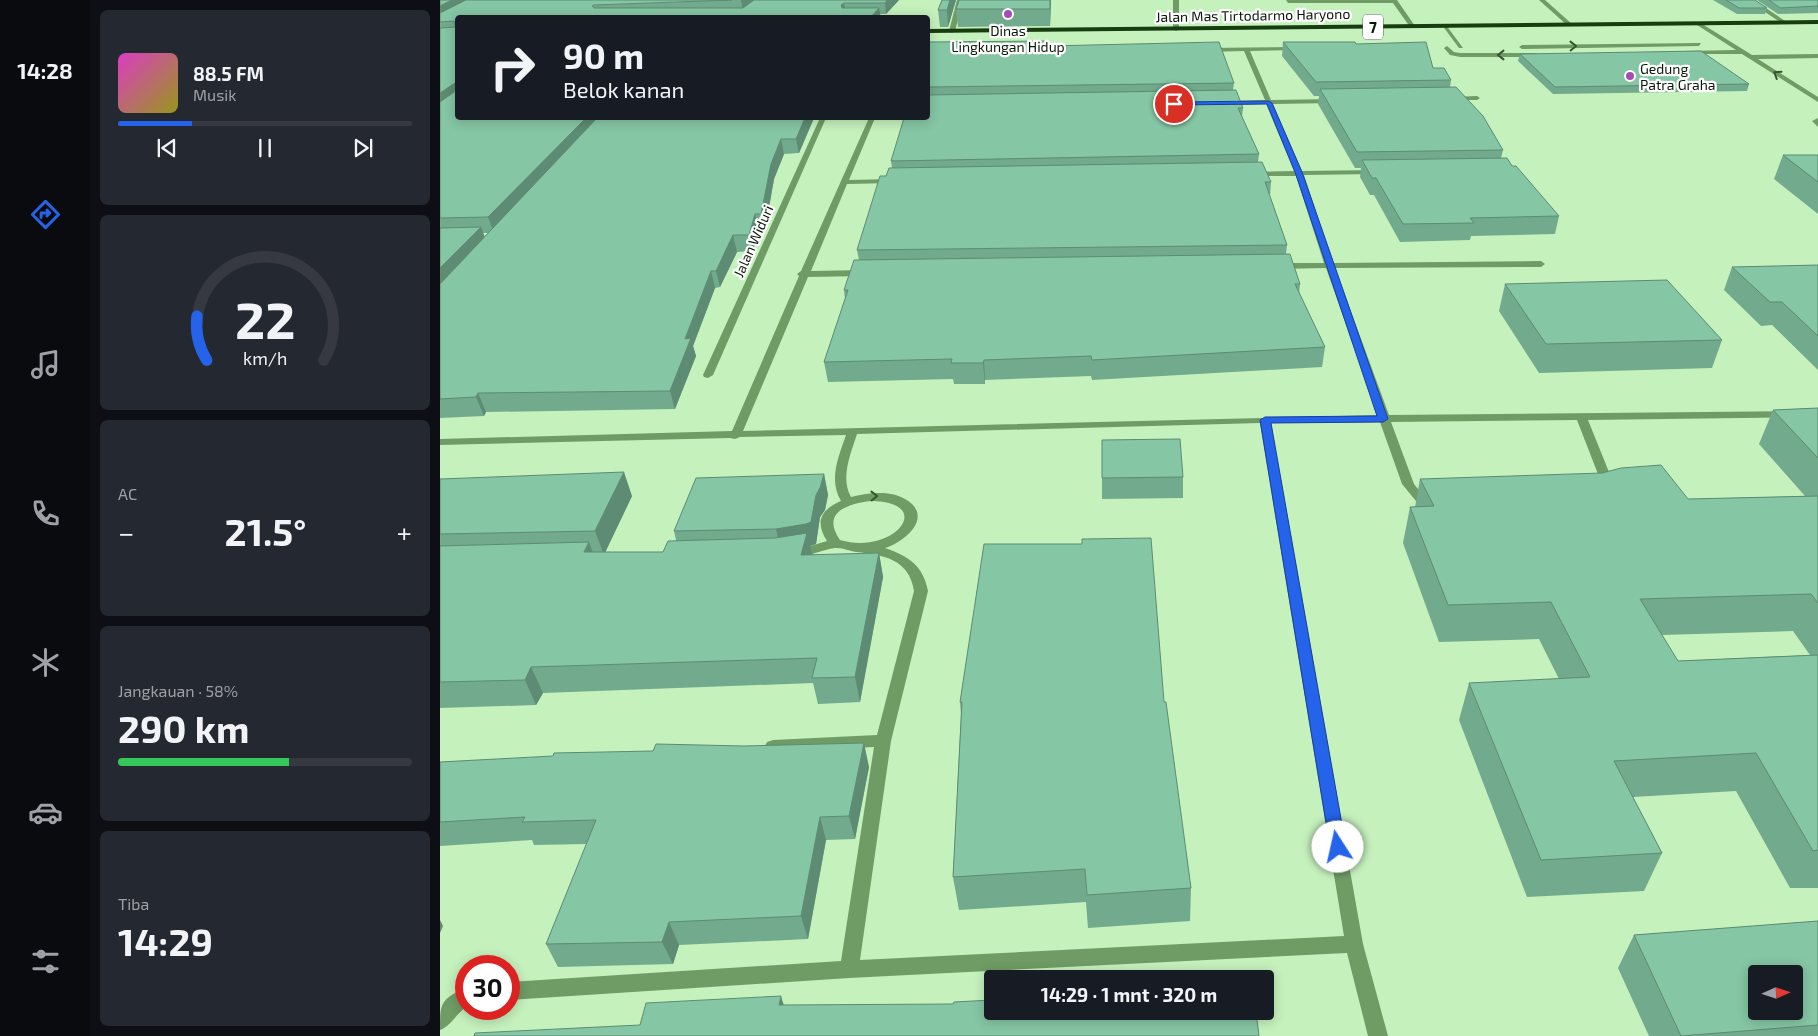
<!DOCTYPE html>
<html lang="id">
<meta charset="utf-8">
<style>
:root{--surface:#171b24;--page:#242831;--text:#f1f3f6;--muted:#9ea1a6;--line:#363941;--accent:#2563eb}
body{margin:0;font-family:"Exo 2",sans-serif;background:var(--page);color:var(--text);height:100vh;display:flex;flex-direction:column;font-size:19px;white-space:nowrap}
*{box-sizing:border-box;margin:0}
p{font-size:16px;color:var(--muted)}
.icon{flex:none;width:28px;height:28px;fill:none;stroke:currentColor;stroke-width:2;stroke-linecap:round;stroke-linejoin:round}
.map{position:relative;flex:1;overflow:hidden}
.panel{display:flex;flex-direction:column;gap:10px;padding:10px;background:#0d0f14;width:350px}
.panel>*{flex:none}
.hud{position:absolute;left:15px;top:15px;width:475px;height:105px;border-radius:5px;box-shadow:0 2px 12px #0003;background:#171b24;color:var(--text);overflow:hidden}
.needle{width:32px;rotate:87deg}
.buttons{position:absolute;left:1308px;top:965px;display:grid;gap:10px}
.buttons a{display:grid;place-items:center;width:55px;height:55px;border-radius:5px;background:var(--surface);box-shadow:0 2px 12px #0003;font-size:25px}
.speed{position:absolute;left:15px;top:955px;display:flex;gap:10px;font-size:25px;font-weight:700;text-align:center}
.speed>*{display:grid;place-content:center;width:65px;height:65px;border-radius:50%;background:var(--surface);box-shadow:0 2px 12px #0003;line-height:1}
.speed .limit{border:8px solid #d22;background:#fff;color:#111}
.pin{position:absolute;display:grid;place-items:center;width:42px;height:42px;color:#fff;margin:-21px;border:2px solid #fff;border-radius:50%;box-shadow:0 1px 5px #0007}
.me{position:absolute;width:55px;margin:-28px;rotate:350deg;stroke-linejoin:round;filter:drop-shadow(0 0 4px #0008)}
.turn{display:flex;align-items:center;gap:18px;height:105px;padding:0 25px;font-size:22px}
.turn .icon{width:65px;height:65px;stroke-width:2.5}
.turn b{display:block;font-size:35px;line-height:42px}
.big{font-size:38px;font-weight:700;line-height:1.1}
.panel .widget{flex:1;display:flex;flex-direction:column;justify-content:center;gap:8px;min-width:0;padding:0 18px;border-radius:8px;background:var(--page)}
.panel .dial{align-items:center;gap:0}
.dial svg{height:130px;overflow:visible;fill:none;stroke:var(--line);stroke-width:7;stroke-linecap:round;text-anchor:middle}
.dial text{fill:var(--text);stroke:none}
.song{display:flex;align-items:center;gap:15px}
.cover{width:60px;height:60px;border-radius:8px;background:linear-gradient(135deg,hsl(310 70% 55%),hsl(60 70% 35%))}
.played{height:5px;border-radius:2px;background:linear-gradient(90deg,var(--accent) 25%,var(--line) 25%)}
.keys{display:flex;justify-content:space-around;direction:ltr}
.heat{display:flex;justify-content:space-between;align-items:center;font-size:28px;direction:ltr}
.charge{height:8px;border-radius:4px;background:linear-gradient(90deg,#34c759 58%,var(--line) 0)}
.trip{position:absolute;left:544px;top:970px;width:290px;height:50px;border-radius:5px;background:var(--surface);box-shadow:0 2px 12px #0003;font-weight:700;line-height:50px;text-align:center}
main{display:flex;flex:1;min-height:0}
.dock{display:flex;flex-direction:column;width:90px;justify-content:space-around;align-items:center;background:#090b0e;color:var(--muted)}
.dock .icon{width:35px;height:35px}
.dock .on{color:var(--accent)}
.dock b{font-size:22px;color:var(--text)}
.map>svg:first-child{display:block}
.lines{fill:none;stroke-linecap:round;stroke-linejoin:round}
.minor{fill:#6f9c65;fill-rule:evenodd}
.highway{fill:#173c0f;fill-rule:evenodd}
.wall{fill:#72aa8d;fill-rule:evenodd}
.shaded-wall{fill:#5d8b73}
.building{fill:#85c6a4;stroke:#5d8b73;fill-rule:evenodd}
.oneway{stroke:#375331}
.route{fill:#2563eb;stroke:#184099}
.poi-dot{fill:#a64cb8;stroke:#fff;stroke-width:2}
.labels{text-anchor:middle;dominant-baseline:central;stroke-width:4.5;stroke-linejoin:round;paint-order:stroke}
.far-street-label{font-size:14px;fill:#091806;stroke:#fff}
.far-poi-label{font-size:14px;fill:#091806;stroke:#fff}
.shield{fill:#fff;stroke:#535d51;stroke-width:1}
.shield-label{font-size:15px;font-weight:bold;fill:#091806}
</style>
<main>
<nav class="dock">
<b>14:28</b>
<svg class="icon on" aria-label="directions" viewBox="0 0 24 24"><path d="M12 3l9 9-9 9-9-9zM9 14v-3h6M13 9l2 2-2 2"/></svg>
<svg class="icon" aria-label="music" viewBox="0 0 24 24"><path d="M9 18V5l10-2v13"/><circle cx="6" cy="18" r="3"/><circle cx="16" cy="16" r="3"/></svg>
<svg class="icon" aria-label="phone" viewBox="0 0 24 24"><path d="M5 4h4l2 5-3 2q2 4 5 5l2-3 5 2v4C11 20 4 13 5 4z"/></svg>
<svg class="icon" aria-label="climate" viewBox="0 0 24 24"><path d="M12 3v18M4 7l16 10M4 17L20 7"/></svg>
<svg class="icon" aria-label="car" viewBox="0 0 24 24"><path d="M5 17H2v-5l4-1 3-4h7l3 4 3 1v5h-3M9 17h6M6 11h13"/><circle cx="7" cy="17" r="2"/><circle cx="17" cy="17" r="2"/></svg>
<svg class="icon" aria-label="filters" viewBox="0 0 24 24"><path d="M4 7h16M4 17h16"/><circle cx="9" cy="7" r="2"/><circle cx="15" cy="17" r="2"/></svg>
</nav>
<section class="panel">
<div class="widget">
<div class="song"><i class="cover"></i><div><b>88.5 FM</b><p>Musik</p></div></div>
<div class="played"></div>
<div class="keys"><svg class="icon" aria-label="previous" viewBox="0 0 24 24"><path d="M18 5L8 12l10 7zM5 5v14"/></svg><svg class="icon" aria-label="pause" viewBox="0 0 24 24"><path d="M8 5v14M16 5v14"/></svg><svg class="icon" aria-label="next" viewBox="0 0 24 24"><path d="M6 5l10 7-10 7zM19 5v14"/></svg></div>
</div>
<div class="widget dial"><svg viewBox="0 0 100 80">
<path d="M14 69A42 42 0 1 1 86 69"/>
<path d="M14 69A42 42 0 0 1 8 42" stroke="#2563eb"/>
<text x="50" y="56" font-size="32" font-weight="700">22</text>
<text x="50" y="72" font-size="11">km/h</text>
</svg></div>
<div class="widget"><p>AC</p>
<div class="heat"><a>−</a><b class="big">21.5°</b><a>+</a></div>
</div>
<div class="widget"><p>Jangkauan · 58%</p><b class="big">290 km</b><div class="charge"></div></div>
<div class="widget"><p>Tiba</p><b class="big">14:29</b></div>
</section>
<div class="map">
<svg width="1378" height="1036" viewBox="0 0 1378 1036">
<rect width="100%" height="100%" fill="#c5f1bd"/>
<g class="lines">
<g class="minor">
<path d="M517,0H523L515,31L512,33L509,31Z"/>
<path d="M733,0H739V29L736,31L733,29Z"/>
<path d="M846,0H957L975,26L970,27L953,3H848Z"/>
<path d="M1099,0H1105L1132,24V26H1128Z"/>
<path d="M1307,0H1314L1348,23L1343,24Z"/>
<path d="M406,16H463L465,18H404Z"/>
<path d="M1259,22L1312,55L1378,54V58L1318,59L1378,97V102L1302,54H1244L1246,51L1296,50L1257,25Z"/>
<path d="M1002,25H1006L1023,48H1019Z"/>
<path d="M1261,43L1259,46L1082,49L1079,47L1082,45Z"/>
<path d="M1007,46L1014,52L1020,53H1096L1099,55L1096,57H1020L1010,55L1004,48Z"/>
<path d="M859,47L861,50L810,51L831,100L895,99L898,101L895,103L833,104L862,171L936,170L940,172L936,174L864,175L893,263L1101,261L1105,264L1101,267L895,268L949,415L1378,411V417L1148,420L1175,487L1169,491L1163,487L1137,420L951,422L974,484L982,494L998,503L992,507L976,501L962,484L940,422L831,423L923,944L948,1036H928L907,953L409,978L69,1000V982L401,961L434,747L333,752L327,750L325,746L327,742L333,740L437,735L474,591C469,559 444,555 416,552C410,551 403,548 397,548C391,547 364,557 356,559L349,555L351,552L387,541C375,522 380,510 401,501C388,479 399,456 406,435L300,437L295,439L290,438L0,445V439L292,431L359,276L357,274L361,271L429,118H435L409,180L454,179L458,181L454,183L407,184L371,271L425,270L430,273L425,276L368,277L303,431L938,415L886,268L837,269L833,266L837,263H884L856,176H811L807,174L811,172L854,171L826,104L785,105L782,103L785,101L825,100L804,51L765,52L762,50L765,48ZM820,423L904,936L420,960L451,741L488,591C483,565 468,556 445,548C465,542 495,516 465,499C449,490 427,493 411,497C400,478 411,453 417,434ZM431,501C497,502 454,556 400,540C381,512 407,504 431,501Z"/>
<path d="M1010,97L1037,96L1040,98L1037,100H1008V98Z"/>
<path d="M380,118H386L273,375L268,378L264,377L263,375Z"/>
<path d="M1378,118V127L1372,121Z"/>
<path d="M26,988V1007C16,1014 11,1026 0,1030C0,1004 0,999 26,988Z"/>
</g>
<path class="highway" d="M1378,20V24L488,33V29Z"/>
</g>
<g class="wall">
<path d="M0,0H459L446,14H440L18,118H374L359,153L344,154L334,179L325,230H319L313,251L297,252L280,287L275,288L253,346L256,356L235,409L46,412L44,416L0,418ZM43,233H48L44,237Z"/>
<path d="M502,0H516L508,27H500L498,10Z"/>
<path d="M519,0H611L610,26L518,27L516,9Z"/>
<path d="M1273,0H1315L1327,8L1325,14H1297Z"/>
<path d="M1317,0H1378V13L1338,14Z"/>
<path d="M608,41L609,46L794,83L793,90L803,108L802,117L819,154L818,162L831,182L830,196L847,245L846,254L860,284L859,294L885,347L882,367L652,380L651,376L545,380V384H514L513,379L388,382L384,362L405,299L404,290L419,260L417,250L452,168L451,161L488,118V42Z"/>
<path d="M843,42L916,44L993,68L1011,80L1010,87L1063,150L1061,158L1072,166L1119,216L1115,234L1031,236L1030,240L960,242L934,195H930L920,177L921,168H915L878,104L879,96H874L842,56Z"/>
<path d="M1080,54L1309,84L1307,91L1113,94L1078,61Z"/>
<path d="M1343,155H1378V214L1334,179Z"/>
<path d="M1378,265V370L1332,325L1321,326L1284,290L1292,267Z"/>
<path d="M1065,284L1282,340L1272,368L1099,373L1059,311Z"/>
<path d="M1378,408V888H1350L1296,791L1193,797L1222,853L1204,891L1087,897L1019,720L1029,683L1119,679L1099,639L999,642L963,543L970,507H975L980,479L1248,499L1365,496L1319,444L1333,410ZM1353,631L1370,655L1238,661L1222,635Z"/>
<path d="M662,440L743,477V498L662,499Z"/>
<path d="M384,474L388,495L385,510L380,517L376,544L370,546L372,555L439,553L443,577L420,702L378,704L373,683L103,693L96,705L0,708V479L192,496L165,552H223L236,540L234,531Z"/>
<path d="M520,702H724L751,888L750,921L648,928L646,902L519,910L513,877L521,714Z"/>
<path d="M0,762L429,767L415,839L386,840L368,939L239,945L233,964L118,967L106,944L147,844L94,845L92,840L0,846Z"/>
<path d="M1378,921V1036H1209L1178,968L1194,935Z"/>
</g>
<g class="shaded-wall">
<path d="M12,0H37L0,20V6Z"/>
<path d="M301,0H320L303,11Z"/>
<path d="M447,0H459L446,14L445,3Z"/>
<path d="M510,0H516L508,27L507,10Z"/>
<path d="M610,0H611L610,26Z"/>
<path d="M404,3L406,14L401,5Z"/>
<path d="M439,8L441,18H430Z"/>
<path d="M15,83L18,91L0,110V93Z"/>
<path d="M146,118H163L54,233L48,217Z"/>
<path d="M365,118H374L359,153L356,139Z"/>
<path d="M341,139L344,154L334,179L325,230L321,214L331,164Z"/>
<path d="M315,214L319,230L313,251L309,235Z"/>
<path d="M41,227L47,243L0,292V268Z"/>
<path d="M293,235L297,252L280,287L276,271Z"/>
<path d="M271,271L275,288L253,346L256,356L235,409L230,391L245,339Z"/>
<path d="M544,360L545,380V384L543,363Z"/>
<path d="M38,393L46,412L44,416L36,397Z"/>
<path d="M184,472L192,496L164,555L155,531Z"/>
<path d="M384,474L388,495L385,510L380,517L376,544L370,546L373,557L341,551L336,529L376,495Z"/>
<path d="M149,542L158,567L144,552Z"/>
<path d="M439,553L443,577L420,702L415,677Z"/>
<path d="M91,667L103,693L96,705L85,680Z"/>
<path d="M424,743L429,767L415,839L409,816Z"/>
<path d="M380,817L386,840L368,939L361,916Z"/>
<path d="M0,920L3,926L0,933Z"/>
<path d="M229,922L239,945L233,964L222,942Z"/>
<path d="M341,996L348,1019L339,1005Z"/>
</g>
<g class="building">
<path d="M0,0H12L0,6Z"/>
<path d="M26,0H292L154,5L152,6L154,8H303L314,0H447L445,3H404L401,5L402,8H439L430,18H18V118H146L48,217L0,218V102L14,92L15,83L0,93V28L16,27L14,21L0,22V13Z"/>
<path d="M502,0H510L507,10H498Z"/>
<path d="M519,0H610V9H516Z"/>
<path d="M1286,0H1315L1327,8H1299Z"/>
<path d="M1329,0H1378V6L1340,8Z"/>
<path d="M608,41V46L779,42L794,83L488,87V42Z"/>
<path d="M843,42H915L916,44L986,42L993,68H1004L1011,80L876,82Z"/>
<path d="M1261,51L1309,84L1115,87L1080,54Z"/>
<path d="M1016,87L1043,116L1063,150L917,152L880,89Z"/>
<path d="M796,90L803,108H798L819,154L451,161L464,118H488V95Z"/>
<path d="M157,118H365L356,139H341L331,164L321,214H315L309,235H293L276,271H271L245,339L251,338L230,391L38,393L36,397L0,399V284Z"/>
<path d="M1343,155H1378V182Z"/>
<path d="M1067,158L1072,166H1076L1119,216L1030,218L1034,223L963,224L936,178H932L922,160Z"/>
<path d="M822,162L831,182H825L847,245L417,250L440,176H446L449,168Z"/>
<path d="M41,227L0,268V228Z"/>
<path d="M850,254L860,284H855L885,347L652,360L651,356L544,360L543,363H511L512,359L384,362L408,290H404L414,260Z"/>
<path d="M1378,265V336L1342,302H1330L1292,267Z"/>
<path d="M1227,280L1282,340L1106,344L1065,284Z"/>
<path d="M1378,408V458L1333,410Z"/>
<path d="M740,439L743,477L662,478V440Z"/>
<path d="M1221,465L1248,499L1378,496V603L1371,594L1200,599L1238,661L1378,655V850L1373,851L1316,753L1174,761L1222,853L1101,860L1029,683L1150,677L1111,602L1008,605L970,507L994,506L980,479L1162,473L1181,468Z"/>
<path d="M184,472L155,531L0,534V479Z"/>
<path d="M384,474L380,488L376,495L371,522L366,524L336,529L234,531L256,478Z"/>
<path d="M367,533L361,555L439,553L415,677L372,678L377,658L91,667L85,680L0,682V546L149,542L144,552H223L228,541L335,538Z"/>
<path d="M711,538L724,702H726L751,888L647,895L645,869L513,877L522,702H520L544,544H642V539Z"/>
<path d="M424,743L409,816L380,817L361,916L229,922L222,942L106,944L156,820L82,822L85,817L0,822V762L113,756L114,753L213,751L216,744L304,746Z"/>
<path d="M1378,921V1025L1241,1036L1194,935ZM1316,974H1354V1011H1316Z"/>
<path d="M341,996L339,1005L513,1004L514,1002L552,1000V1011H816L819,1036H34L35,1033L200,1025L206,1003Z"/>
</g>
<defs><path id="oneway-chevron" d="M-2-3.5L2.5 0L-2 3.5" fill="none" stroke-width="1.6" stroke-linecap="round" stroke-linejoin="round" transform="scale(1.25)"/></defs>
<g class="oneway">
<use href="#oneway-chevron" transform="translate(1133 46) rotate(-1)"/>
<use href="#oneway-chevron" transform="translate(1061 55) rotate(-180)"/>
<use href="#oneway-chevron" transform="translate(1337 74) rotate(-147)"/>
<use href="#oneway-chevron" transform="translate(434 496) rotate(-1)"/>
</g>
<path class="route" d="M829,101L832,103L862,172L948,419L943,422L831,423L906,847L904,851L898,853L893,851L890,847L820,420L825,417L937,416L855,172L827,104L734,105L731,104L734,102Z"/>
<g class="poi-dot">
<circle cx="568" cy="14" r="5"/>
<circle cx="1190" cy="76" r="5"/>
</g>
<g class="labels">
<g class="far-street-label">
<text transform="translate(813 15) rotate(-1)">Jalan Mas Tirtodarmo Haryono</text>
<text transform="translate(313 241) rotate(-66)">Jalan Widuri</text>
</g>
<g class="far-poi-label">
<text x="568" y="30">Dinas<tspan x="568" dy="16">Lingkungan Hidup</tspan></text>
<text x="1200" y="68" text-anchor="start">Gedung<tspan x="1200" dy="16">Patra Graha</tspan></text>
</g>
<rect class="shield" x="923" y="14.5" width="20" height="25" rx="4"/>
<g class="shield-label">
<text x="933" y="27">7</text>
</g>
</g>
</svg>
<div class="buttons">
<a><svg class="needle" viewBox="-14 -14 28 28"><path d="M0-13l5 13h-10z" fill="#e53935"/><path d="M0 13l5-13h-10z" fill="#9ea1a6"/></svg></a>
</div>
<div class="speed"><div class="limit">30</div></div>
<div class="pin" style="left:734px;top:104px;background:#d93025"><svg class="icon" aria-label="arrive" viewBox="0 0 24 24"><path d="M6 21V4h12l-3 4 3 4H6"/></svg></div>
<svg class="me" style="left:898px;top:847px" viewBox="-20 -20 40 40"><circle r="19" fill="#fff"/><path d="M0-13L10 11 0 6-10 11z" fill="#2563eb"/></svg>
<div class="trip">14:29 · 1 mnt · 320 m</div>
<div class="hud">
<div class="turn"><svg class="icon" aria-label="right" viewBox="0 0 24 24"><path d="M7 20v-9h11M14 6l5 5-5 5"/></svg><div><b>90 m</b>Belok kanan</div></div>
</div>
</div>
</main>
